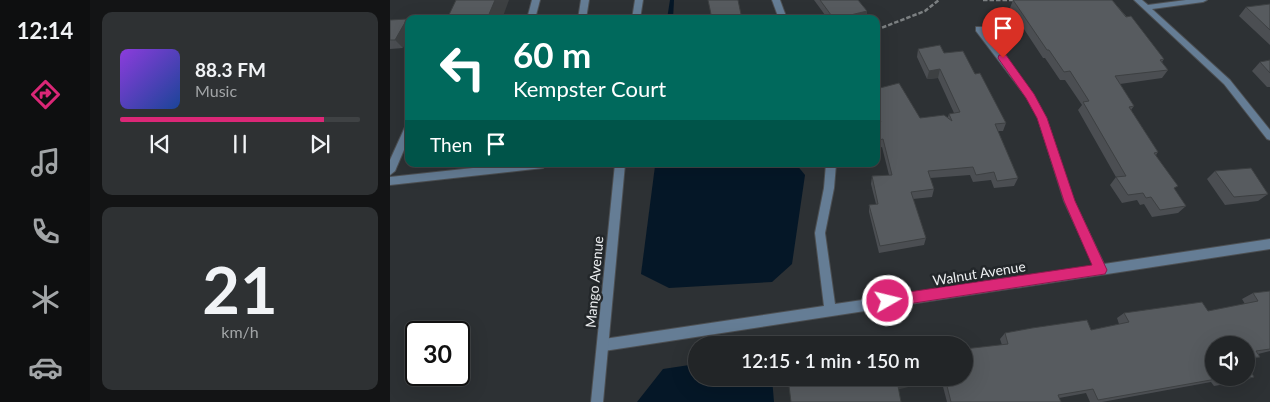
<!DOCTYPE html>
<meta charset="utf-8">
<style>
:root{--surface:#222527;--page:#2e3133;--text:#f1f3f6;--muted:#a2a5a7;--line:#3f4244;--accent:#db2777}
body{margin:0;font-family:Lato,sans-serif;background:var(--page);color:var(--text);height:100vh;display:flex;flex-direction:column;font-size:19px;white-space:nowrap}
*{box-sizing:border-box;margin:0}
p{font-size:16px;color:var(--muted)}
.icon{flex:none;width:28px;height:28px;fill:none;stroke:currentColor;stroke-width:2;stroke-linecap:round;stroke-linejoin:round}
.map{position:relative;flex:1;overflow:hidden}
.details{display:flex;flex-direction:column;gap:12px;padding:12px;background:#131415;width:300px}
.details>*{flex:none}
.guide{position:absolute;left:15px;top:15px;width:475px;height:152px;border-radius:10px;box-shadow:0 5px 20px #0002,0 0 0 1px var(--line);background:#00695c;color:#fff;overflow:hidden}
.controls{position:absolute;left:815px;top:336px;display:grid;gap:10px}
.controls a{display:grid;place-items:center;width:50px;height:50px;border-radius:50%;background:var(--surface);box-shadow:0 5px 20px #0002,0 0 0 1px var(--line);font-size:25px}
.speed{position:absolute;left:15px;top:321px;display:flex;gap:10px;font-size:25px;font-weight:700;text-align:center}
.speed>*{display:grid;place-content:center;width:65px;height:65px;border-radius:50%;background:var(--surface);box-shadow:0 5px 20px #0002,0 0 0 1px var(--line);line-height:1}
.speed .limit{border:2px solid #111;border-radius:8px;background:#fff;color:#111}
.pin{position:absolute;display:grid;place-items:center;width:42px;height:42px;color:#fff;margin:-51px -21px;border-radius:50% 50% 50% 0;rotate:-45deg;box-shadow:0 0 5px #0007}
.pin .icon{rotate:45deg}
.me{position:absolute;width:55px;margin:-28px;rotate:82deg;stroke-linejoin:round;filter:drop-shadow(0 0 4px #0008)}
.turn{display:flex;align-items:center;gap:18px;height:105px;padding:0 25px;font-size:22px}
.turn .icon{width:65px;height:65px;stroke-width:2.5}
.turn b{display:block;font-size:35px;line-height:42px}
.then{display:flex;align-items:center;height:48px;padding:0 25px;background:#0003;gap:10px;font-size:19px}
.details .widget{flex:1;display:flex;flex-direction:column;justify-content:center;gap:8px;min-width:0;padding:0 18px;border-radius:10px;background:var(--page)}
.details .dial{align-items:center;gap:0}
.dial b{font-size:65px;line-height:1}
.song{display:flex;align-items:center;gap:15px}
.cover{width:60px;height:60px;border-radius:8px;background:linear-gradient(135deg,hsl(270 70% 55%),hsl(220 70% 35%))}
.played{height:5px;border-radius:2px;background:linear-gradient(90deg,var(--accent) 85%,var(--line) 85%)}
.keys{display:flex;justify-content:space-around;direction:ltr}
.trip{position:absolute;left:298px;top:336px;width:285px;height:50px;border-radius:25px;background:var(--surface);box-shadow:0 5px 20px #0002,0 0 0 1px var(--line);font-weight:600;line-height:50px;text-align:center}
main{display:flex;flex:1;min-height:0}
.tabs{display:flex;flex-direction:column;width:90px;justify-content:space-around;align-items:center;background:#0e0f10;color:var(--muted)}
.tabs .icon{width:35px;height:35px}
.tabs .on{color:var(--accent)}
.tabs b{font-size:22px;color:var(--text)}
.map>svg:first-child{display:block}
.water{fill:#051727}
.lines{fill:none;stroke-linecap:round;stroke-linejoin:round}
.stream{fill:#051727;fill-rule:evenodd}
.service-casing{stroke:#4c4f52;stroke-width:2}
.minor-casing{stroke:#4c4f52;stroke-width:2}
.tertiary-casing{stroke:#4c4f52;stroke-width:2}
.path{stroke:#7c8082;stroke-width:2.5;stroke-dasharray:4.5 2;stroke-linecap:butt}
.service{fill:#657d95;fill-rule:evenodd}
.minor{fill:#657d95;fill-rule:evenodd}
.tertiary{fill:#657d95;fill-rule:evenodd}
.wall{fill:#4b4e52}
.shaded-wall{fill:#3d4042}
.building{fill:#575b5f;stroke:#3d4042}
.route{fill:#db2777;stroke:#8e194d}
.labels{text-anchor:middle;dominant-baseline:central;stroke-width:5;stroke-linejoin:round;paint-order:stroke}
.street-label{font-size:14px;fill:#edeff1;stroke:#23272a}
</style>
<main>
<nav class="tabs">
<b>12:14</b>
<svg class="icon on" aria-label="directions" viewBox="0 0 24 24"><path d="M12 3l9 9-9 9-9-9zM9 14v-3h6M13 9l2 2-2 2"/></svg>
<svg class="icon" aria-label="music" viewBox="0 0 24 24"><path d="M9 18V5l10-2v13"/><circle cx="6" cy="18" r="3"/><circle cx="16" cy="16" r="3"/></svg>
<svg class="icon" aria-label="phone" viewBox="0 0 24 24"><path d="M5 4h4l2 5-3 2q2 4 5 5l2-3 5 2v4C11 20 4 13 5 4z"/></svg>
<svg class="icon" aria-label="climate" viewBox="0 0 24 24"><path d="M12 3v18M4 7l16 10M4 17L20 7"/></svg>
<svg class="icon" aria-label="car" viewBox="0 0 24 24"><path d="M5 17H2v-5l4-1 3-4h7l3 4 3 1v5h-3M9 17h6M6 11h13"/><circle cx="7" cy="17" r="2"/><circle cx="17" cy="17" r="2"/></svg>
</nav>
<section class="details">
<div class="widget">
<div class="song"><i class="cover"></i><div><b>88.3 FM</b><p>Music</p></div></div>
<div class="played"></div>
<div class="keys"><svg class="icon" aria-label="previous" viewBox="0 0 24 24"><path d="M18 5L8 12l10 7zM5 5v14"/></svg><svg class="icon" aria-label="pause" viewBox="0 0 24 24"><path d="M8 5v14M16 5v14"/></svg><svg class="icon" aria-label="next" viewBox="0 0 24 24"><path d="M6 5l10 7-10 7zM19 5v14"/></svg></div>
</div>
<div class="widget dial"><b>21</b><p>km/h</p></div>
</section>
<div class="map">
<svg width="880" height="402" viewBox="0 0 880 402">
<rect width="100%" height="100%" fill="#2d3134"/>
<g class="water">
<path d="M276,164H406L415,175L402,264L382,282L279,288L251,274L265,166Z"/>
<path d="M306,364V378H382L384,402H247L273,369Z"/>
</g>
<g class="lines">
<path class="stream" d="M280,0H284L283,19H277Z"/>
<g class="service-casing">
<g id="service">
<path d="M142,0H150L145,19H137Z"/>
<path d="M191,0H199L196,19H188Z"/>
<path d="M19,124V138L5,171L0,175V160L15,127Z"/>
</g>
</g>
<g class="minor-casing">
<g id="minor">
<path d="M382,0H390L397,19H389Z"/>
<path d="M744,0H752L758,5L796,0H817L813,2L762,9L840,80L880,130V140L877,139L834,84Z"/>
<path d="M586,27H592L643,94L656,118L684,201L714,264L880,239V249L214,351L210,349L208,345L210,341L214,339L434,306L425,233L434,188L436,164H446L444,188L435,233L445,304L704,266L674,201L648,118L637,98L586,31Z"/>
</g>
</g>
<g class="tertiary-casing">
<g id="tertiary">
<path d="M245,0H253L250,19H242Z"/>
<path d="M121,164H158L153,168L0,185V177Z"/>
<path d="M225,164H235L213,402H201Z"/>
</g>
</g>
<g class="path">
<path d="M593,0H629"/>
<path d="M486,30L535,11L549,0"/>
</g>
<use href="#service" class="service"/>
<use href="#minor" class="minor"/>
<use href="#tertiary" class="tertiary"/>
</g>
<g class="wall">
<path d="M424,0H468L477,11L476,19H438Z"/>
<path d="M623,0H722L774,59L772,62L778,70L772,78L730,84L744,106L741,110L768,152L766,155L785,190L796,206L788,213L762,217L754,204L750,205L747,200L732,203L720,185L726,177L688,110L692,105L675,80H670L655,58H653L620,8Z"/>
<path d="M880,4V45L849,16L856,7Z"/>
<path d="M0,20L13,48L0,49Z"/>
<path d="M528,49L554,53L585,74L616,123L613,131H608L628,178L624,186L604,188L601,180L583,182L580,175L540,178L544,189L542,197L523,199L536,238L534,245L489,253L479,212V205L486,204L481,184L482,176L499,175L492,147L488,148L486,142V89L530,118L558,117L559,114L564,113L548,78L537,79L527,57Z"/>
<path d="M880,60V87H877L862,71L870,62Z"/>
<path d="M825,171L878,194L868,201L835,205L817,179Z"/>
<path d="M880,291V351L868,354L870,357L856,361V345H824L864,377L852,381L824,386L821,382L712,402H700L696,393L669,398L671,402H557L551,379L398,378H574L612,345L610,339L615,333L701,330L729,324L727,318L734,313L818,311L855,304L852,299L863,293Z"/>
</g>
<g class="shaded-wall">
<path d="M105,0H119L112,19H97Z"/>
<path d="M477,11L476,19H444Z"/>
<path d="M17,19L19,21V37L13,48L5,40Z"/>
<path d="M550,69L548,78L537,79L539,71Z"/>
<path d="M543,378H552L551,379L506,390L508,386Z"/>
</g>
<g class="building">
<path d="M66,0H105L97,19H57Z"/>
<path d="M318,0H348L352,19H322Z"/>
<path d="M430,0H468L477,11L444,19Z"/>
<path d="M623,0H722L736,17L741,16L774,59L770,60L778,70L725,76L744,106L739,107L768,152L764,153L788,186L784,188L796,206L770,210L761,197L756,198L753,193L738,195L726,177L736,176L693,102L699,101L680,71L674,72L659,50H657Z"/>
<path d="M880,4V30L856,7Z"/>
<path d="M17,19L5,40H0V20Z"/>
<path d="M550,45L554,53L573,51L585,74L590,73L616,123L605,124L628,178L607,181L604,172L586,175L583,167L538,171L544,189L521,192L536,238L490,246L479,205L488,204L482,176L502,175L493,139L489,140L486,130V122H491L486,113V89L509,83L530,118L554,115L562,121L559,114L570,112L550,69L539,71L528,49Z"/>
<path d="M880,60V73L870,62Z"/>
<path d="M861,168L878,194L844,197L825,171Z"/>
<path d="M880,291V349L866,351L870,357L856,358V345H824V378H856V364L864,377L835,382L832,378L708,400L703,389L668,395L671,402H561L555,378H574V349L618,344L615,333L642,328L697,320L701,330L739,322L734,313L812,302L818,311L868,301L863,293Z"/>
<path d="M398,378H543L508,386L511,402H401Z"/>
</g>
<path class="route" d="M609,55H616L644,94L657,118L685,201L717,270L715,274L498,307L493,306L491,301L493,297L498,295L702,265L674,201L647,118L636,98L608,58Z"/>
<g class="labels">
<g class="street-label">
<text transform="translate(589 273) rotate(-9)">Walnut Avenue</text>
<text transform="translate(204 282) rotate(-85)">Mango Avenue</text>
</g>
</g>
</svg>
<div class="controls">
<a><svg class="icon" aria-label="sound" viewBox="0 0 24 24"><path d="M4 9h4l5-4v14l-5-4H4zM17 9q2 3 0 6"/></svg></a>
</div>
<div class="speed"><div class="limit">30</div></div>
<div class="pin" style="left:613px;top:58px;background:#d93025"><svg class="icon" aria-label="arrive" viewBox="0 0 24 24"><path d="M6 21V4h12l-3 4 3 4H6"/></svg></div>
<svg class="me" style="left:498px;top:301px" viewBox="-20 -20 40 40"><circle r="17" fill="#db2777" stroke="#fff" stroke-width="3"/><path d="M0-11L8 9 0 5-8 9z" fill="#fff"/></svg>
<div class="trip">12:15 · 1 min · 150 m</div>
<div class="guide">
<div class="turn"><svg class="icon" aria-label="left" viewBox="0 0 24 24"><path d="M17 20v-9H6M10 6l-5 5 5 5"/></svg><div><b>60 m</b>Kempster Court</div></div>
<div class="then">Then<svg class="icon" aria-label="arrive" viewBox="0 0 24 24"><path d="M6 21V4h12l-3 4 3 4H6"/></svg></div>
</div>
</div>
</main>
